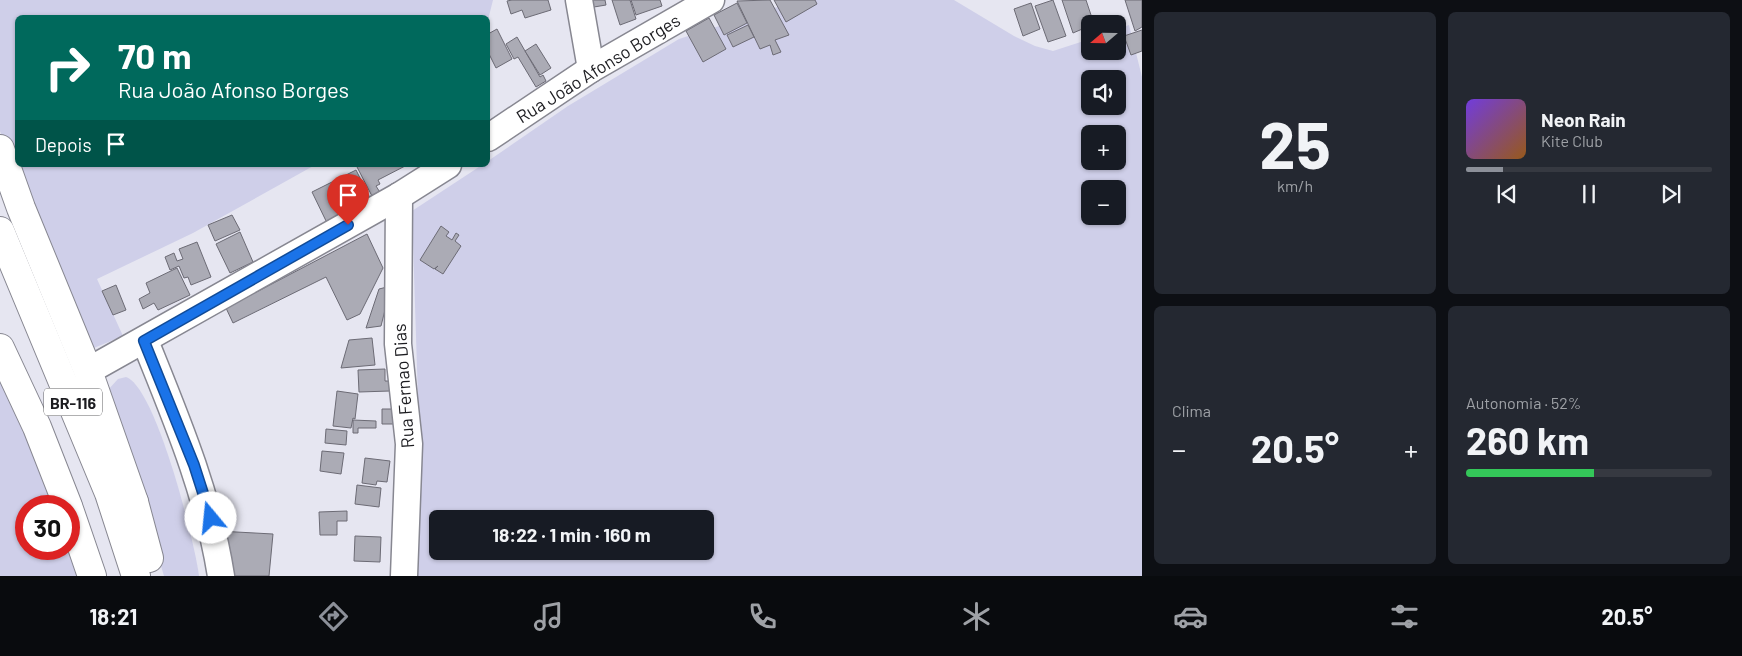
<!DOCTYPE html>
<html lang="pt">
<meta charset="utf-8">
<style>
:root{--surface:#171b24;--page:#242831;--text:#f1f3f6;--muted:#9ea1a6;--line:#363941;--accent:#8c9099}
body{margin:0;font-family:Barlow,sans-serif;background:var(--page);color:var(--text);height:100vh;display:flex;flex-direction:column;font-size:19px;white-space:nowrap}
*{box-sizing:border-box;margin:0}
p{font-size:16px;color:var(--muted)}
.icon{flex:none;width:28px;height:28px;fill:none;stroke:currentColor;stroke-width:2;stroke-linecap:round;stroke-linejoin:round}
.map{position:relative;flex:1;overflow:hidden}
.panel{display:flex;flex-direction:column;gap:12px;padding:12px;background:#0d0f14;width:600px}
.panel>*{flex:none}
.hud{position:absolute;left:15px;top:15px;width:475px;height:152px;border-radius:8px;box-shadow:0 1px 4px #0004;background:#00695c;color:#fff;overflow:hidden}
.needle{width:32px;rotate:250deg}
.tools{position:absolute;left:1081px;top:15px;display:grid;gap:10px}
.tools a{display:grid;place-items:center;width:45px;height:45px;border-radius:8px;background:var(--surface);box-shadow:0 1px 4px #0004;font-size:25px}
.speed{position:absolute;left:15px;top:495px;display:flex;gap:10px;font-size:25px;font-weight:700;text-align:center}
.speed>*{display:grid;place-content:center;width:65px;height:65px;border-radius:50%;background:var(--surface);box-shadow:0 1px 4px #0004;line-height:1}
.speed .limit{border:8px solid #d22;background:#fff;color:#111}
.pin{position:absolute;display:grid;place-items:center;width:42px;height:42px;color:#fff;margin:-51px -21px;border-radius:50% 50% 50% 0;rotate:-45deg;box-shadow:0 0 5px #0007}
.pin .icon{rotate:45deg}
.me{position:absolute;width:55px;margin:-28px;rotate:343deg;stroke-linejoin:round;filter:drop-shadow(0 0 4px #0008)}
.turn{display:flex;align-items:center;gap:18px;height:105px;padding:0 20px;font-size:22px}
.turn .icon{width:65px;height:65px;stroke-width:2.5}
.turn b{display:block;font-size:35px;line-height:42px}
.then{display:flex;align-items:center;height:48px;padding:0 20px;background:#0003;gap:10px;font-size:19px}
.big{font-size:38px;font-weight:700;line-height:1.1}
.panel .card{flex:1;display:flex;flex-direction:column;justify-content:center;gap:8px;min-width:0;padding:0 18px;border-radius:8px;background:var(--page)}
.panel .dial{align-items:center;gap:0}
.dial b{font-size:65px;line-height:1}
.song{display:flex;align-items:center;gap:15px}
.cover{width:60px;height:60px;border-radius:8px;background:linear-gradient(135deg,hsl(260 70% 55%),hsl(30 70% 35%))}
.played{height:5px;border-radius:2px;background:linear-gradient(90deg,var(--accent) 15%,var(--line) 15%)}
.keys{display:flex;justify-content:space-around;direction:ltr}
.heat{display:flex;justify-content:space-between;align-items:center;font-size:28px;direction:ltr}
.charge{height:8px;border-radius:4px;background:linear-gradient(90deg,#34c759 52%,var(--line) 0)}
.panel .tiles{flex:1;display:grid;gap:12px;grid-template-columns:repeat(2,1fr)}
.trip{position:absolute;left:429px;top:510px;width:285px;height:50px;border-radius:8px;background:var(--surface);box-shadow:0 1px 4px #0004;font-weight:700;line-height:50px;text-align:center}
.tabs{display:flex;height:80px;justify-content:space-around;align-items:center;background:#090b0e;color:var(--muted)}
.tabs .icon{width:35px;height:35px}
.tabs .current{color:var(--accent)}
.tabs b{font-size:22px;color:var(--text)}
main{display:flex;flex:1;min-height:0}
.map>svg:first-child{display:block}
.green{fill:#cfcfe9;fill-rule:evenodd}
.building{fill:#ababb5;stroke:#6c6b75}
.lines{fill:none;stroke-linecap:round;stroke-linejoin:round}
.minor-casing{stroke:#878791;stroke-width:29}
.major-casing{stroke:#878791;stroke-width:30}
.highway-casing{stroke:#878791;stroke-width:30}
.minor{stroke:#fff;stroke-width:26}
.major{stroke:#fff;stroke-width:28}
.highway{stroke:#fff;stroke-width:28}
.route-casing{stroke:#114b97;stroke-width:12}
.route{stroke:#1a73e8;stroke-width:9}
.labels{text-anchor:middle;dominant-baseline:central;stroke-width:5;stroke-linejoin:round;paint-order:stroke}
.shield{fill:#fff;stroke:#606063;stroke-width:1}
.shield-label{font-size:16px;font-weight:bold;fill:#1c1c20}
.street-label{font-size:18px;fill:#1c1c20;stroke:#fff}
</style>
<main>
<div class="map">
<svg width="1142" height="576" viewBox="0 0 1142 576">
<rect width="100%" height="100%" fill="#e6e6f1"/>
<g class="green">
<path d="M0,0H493L488,20V18H18V165H315L193,233L97,279L123,336L84,352L16,181L0,131Z"/>
<path d="M799,0H954L1014,36L1035,46L1053,51L1090,39V51H1118V29L1129,25L1142,77V576H414L418,399L412,211L482,165H488V161L568,106L679,39ZM1090,79H1118V106H1090ZM1090,134H1118V161H1090ZM1090,189H1118V216H1090ZM438,519H705V551H438Z"/>
<path d="M0,366L61,506H26V549H69L83,576H0Z"/>
<path d="M126,377C156,387 195,543 199,576H164L108,390L118,379Z"/>
</g>
<g class="building">
<path d="M512,0H548L551,10L525,18L522,10L511,14L507,1Z"/>
<path d="M587,0H605L606,5L588,8Z"/>
<path d="M612,0H630L636,19L620,25Z"/>
<path d="M631,0H660L662,6L636,15Z"/>
<path d="M770,0L789,35L775,40L781,52L773,55L770,45L760,49L737,1Z"/>
<path d="M774,0H815L817,4L786,22Z"/>
<path d="M1053,0L1066,36L1048,42L1035,6Z"/>
<path d="M1062,0H1086L1094,24L1073,33Z"/>
<path d="M1125,0H1142V27L1135,31Z"/>
<path d="M737,3L747,23L724,35L714,15Z"/>
<path d="M1031,3L1040,29L1023,36L1014,9Z"/>
<path d="M709,18L726,49L703,62L686,31Z"/>
<path d="M748,25L754,37L733,47L727,35Z"/>
<path d="M497,29L512,59L496,68L488,52V34Z"/>
<path d="M1142,30V51L1131,55L1124,36Z"/>
<path d="M517,37L540,77L543,75L546,81L536,87L518,57L514,59L506,44Z"/>
<path d="M536,44L551,68L540,75L525,51Z"/>
<path d="M356,165H407L378,180L380,184L376,186L381,194L373,198Z"/>
<path d="M356,170L371,200L359,205L358,201L344,208L348,215L328,225L312,192Z"/>
<path d="M232,215L240,230L215,241L208,225Z"/>
<path d="M441,226L449,232L446,236L452,240L456,233L459,235L455,241L461,246L443,274L435,269L438,266L434,269L420,260Z"/>
<path d="M240,232L253,262L230,273L216,244Z"/>
<path d="M367,234L383,268L360,314L347,320L326,277L233,323L226,308Z"/>
<path d="M197,242L211,277L191,285L188,277L184,278L179,266L170,270L165,257L174,253L177,261L183,259L179,249Z"/>
<path d="M177,268L190,295L158,310L154,303L143,309L139,299L150,293L146,283Z"/>
<path d="M116,285L126,310L113,315L102,291Z"/>
<path d="M391,286L381,326L366,328L379,289Z"/>
<path d="M372,338L375,365L341,368L349,340Z"/>
<path d="M385,369V381H390V391L359,392L358,370Z"/>
<path d="M337,391L358,394L355,419L353,418L351,428L333,426Z"/>
<path d="M382,409H394L398,424H382Z"/>
<path d="M353,420L376,421V428H358V433H353Z"/>
<path d="M326,429L347,431L346,445L325,443Z"/>
<path d="M322,451L344,453L341,474L320,471Z"/>
<path d="M365,458L390,461L387,482L377,481L376,485L362,483Z"/>
<path d="M357,485L381,488L379,507L355,504Z"/>
<path d="M347,511V521H337V535H320L319,512Z"/>
<path d="M218,531L273,534L269,576H226Z"/>
<path d="M355,536L381,537L380,562L354,561Z"/>
</g>
<g class="lines">
<g class="minor-casing">
<g id="minor">
<path d="M579,0L591,69"/>
<path d="M488,138L591,69L711,0"/>
<path d="M399,196L398,344L409,444L404,576"/>
<path d="M145,341C176,418 208,493 221,576"/>
<path d="M88,371L399,196L448,165"/>
</g>
</g>
<g class="major-casing">
<path id="major" d="M0,149L21,208L88,371L134,502"/>
</g>
<g class="highway-casing">
<g id="highway">
<path d="M0,231L109,493L136,576"/>
<path d="M0,348L37,427L68,506"/>
<path d="M134,502L149,558"/>
<path d="M69,509L92,576"/>
</g>
</g>
<use href="#minor" class="minor"/>
<use href="#major" class="major"/>
<use href="#highway" class="highway"/>
</g>
<g class="lines">
<g class="route-casing">
<path id="route" d="M211,518L194,465L144,341L348,225"/>
</g>
<use href="#route" class="route"/>
</g>
<g class="labels">
<rect class="shield" x="44" y="388.5" width="58" height="27" rx="4"/>
<g class="shield-label">
<text x="73" y="402">BR-116</text>
</g>
<g class="street-label">
<text transform="translate(598 68) rotate(-32)">Rua João Afonso Borges</text>
<text transform="translate(403 386) rotate(-94)">Rua Fernao Dias</text>
</g>
</g>
</svg>
<div class="tools">
<a><svg class="needle" viewBox="-14 -14 28 28"><path d="M0-13l5 13h-10z" fill="#e53935"/><path d="M0 13l5-13h-10z" fill="#9ea1a6"/></svg></a>
<a><svg class="icon" aria-label="sound" viewBox="0 0 24 24"><path d="M4 9h4l5-4v14l-5-4H4zM17 9q2 3 0 6"/></svg></a>
<a>+</a>
<a>−</a>
</div>
<div class="speed"><div class="limit">30</div></div>
<div class="pin" style="left:348px;top:225px;background:#d93025"><svg class="icon" aria-label="arrive" viewBox="0 0 24 24"><path d="M6 21V4h12l-3 4 3 4H6"/></svg></div>
<svg class="me" style="left:211px;top:518px" viewBox="-20 -20 40 40"><circle r="19" fill="#fff"/><path d="M0-13L10 11 0 6-10 11z" fill="#1a73e8"/></svg>
<div class="trip">18:22 · 1 min · 160 m</div>
<div class="hud">
<div class="turn"><svg class="icon" aria-label="right" viewBox="0 0 24 24"><path d="M7 20v-9h11M14 6l5 5-5 5"/></svg><div><b>70 m</b>Rua João Afonso Borges</div></div>
<div class="then">Depois<svg class="icon" aria-label="arrive" viewBox="0 0 24 24"><path d="M6 21V4h12l-3 4 3 4H6"/></svg></div>
</div>
</div>
<section class="panel">
<div class="tiles">
<div class="card dial"><b>25</b><p>km/h</p></div>
<div class="card">
<div class="song"><i class="cover"></i><div><b>Neon Rain</b><p>Kite Club</p></div></div>
<div class="played"></div>
<div class="keys"><svg class="icon" aria-label="previous" viewBox="0 0 24 24"><path d="M18 5L8 12l10 7zM5 5v14"/></svg><svg class="icon" aria-label="pause" viewBox="0 0 24 24"><path d="M8 5v14M16 5v14"/></svg><svg class="icon" aria-label="next" viewBox="0 0 24 24"><path d="M6 5l10 7-10 7zM19 5v14"/></svg></div>
</div>
<div class="card"><p>Clima</p>
<div class="heat"><a>−</a><b class="big">20.5°</b><a>+</a></div>
</div>
<div class="card"><p>Autonomia · 52%</p><b class="big">260 km</b><div class="charge"></div></div>
</div>
</section>
</main>
<nav class="tabs">
<b>18:21</b>
<svg class="icon current" aria-label="directions" viewBox="0 0 24 24"><path d="M12 3l9 9-9 9-9-9zM9 14v-3h6M13 9l2 2-2 2"/></svg>
<svg class="icon" aria-label="music" viewBox="0 0 24 24"><path d="M9 18V5l10-2v13"/><circle cx="6" cy="18" r="3"/><circle cx="16" cy="16" r="3"/></svg>
<svg class="icon" aria-label="phone" viewBox="0 0 24 24"><path d="M5 4h4l2 5-3 2q2 4 5 5l2-3 5 2v4C11 20 4 13 5 4z"/></svg>
<svg class="icon" aria-label="climate" viewBox="0 0 24 24"><path d="M12 3v18M4 7l16 10M4 17L20 7"/></svg>
<svg class="icon" aria-label="car" viewBox="0 0 24 24"><path d="M5 17H2v-5l4-1 3-4h7l3 4 3 1v5h-3M9 17h6M6 11h13"/><circle cx="7" cy="17" r="2"/><circle cx="17" cy="17" r="2"/></svg>
<svg class="icon" aria-label="filters" viewBox="0 0 24 24"><path d="M4 7h16M4 17h16"/><circle cx="9" cy="7" r="2"/><circle cx="15" cy="17" r="2"/></svg>
<b>20.5°</b>
</nav>
